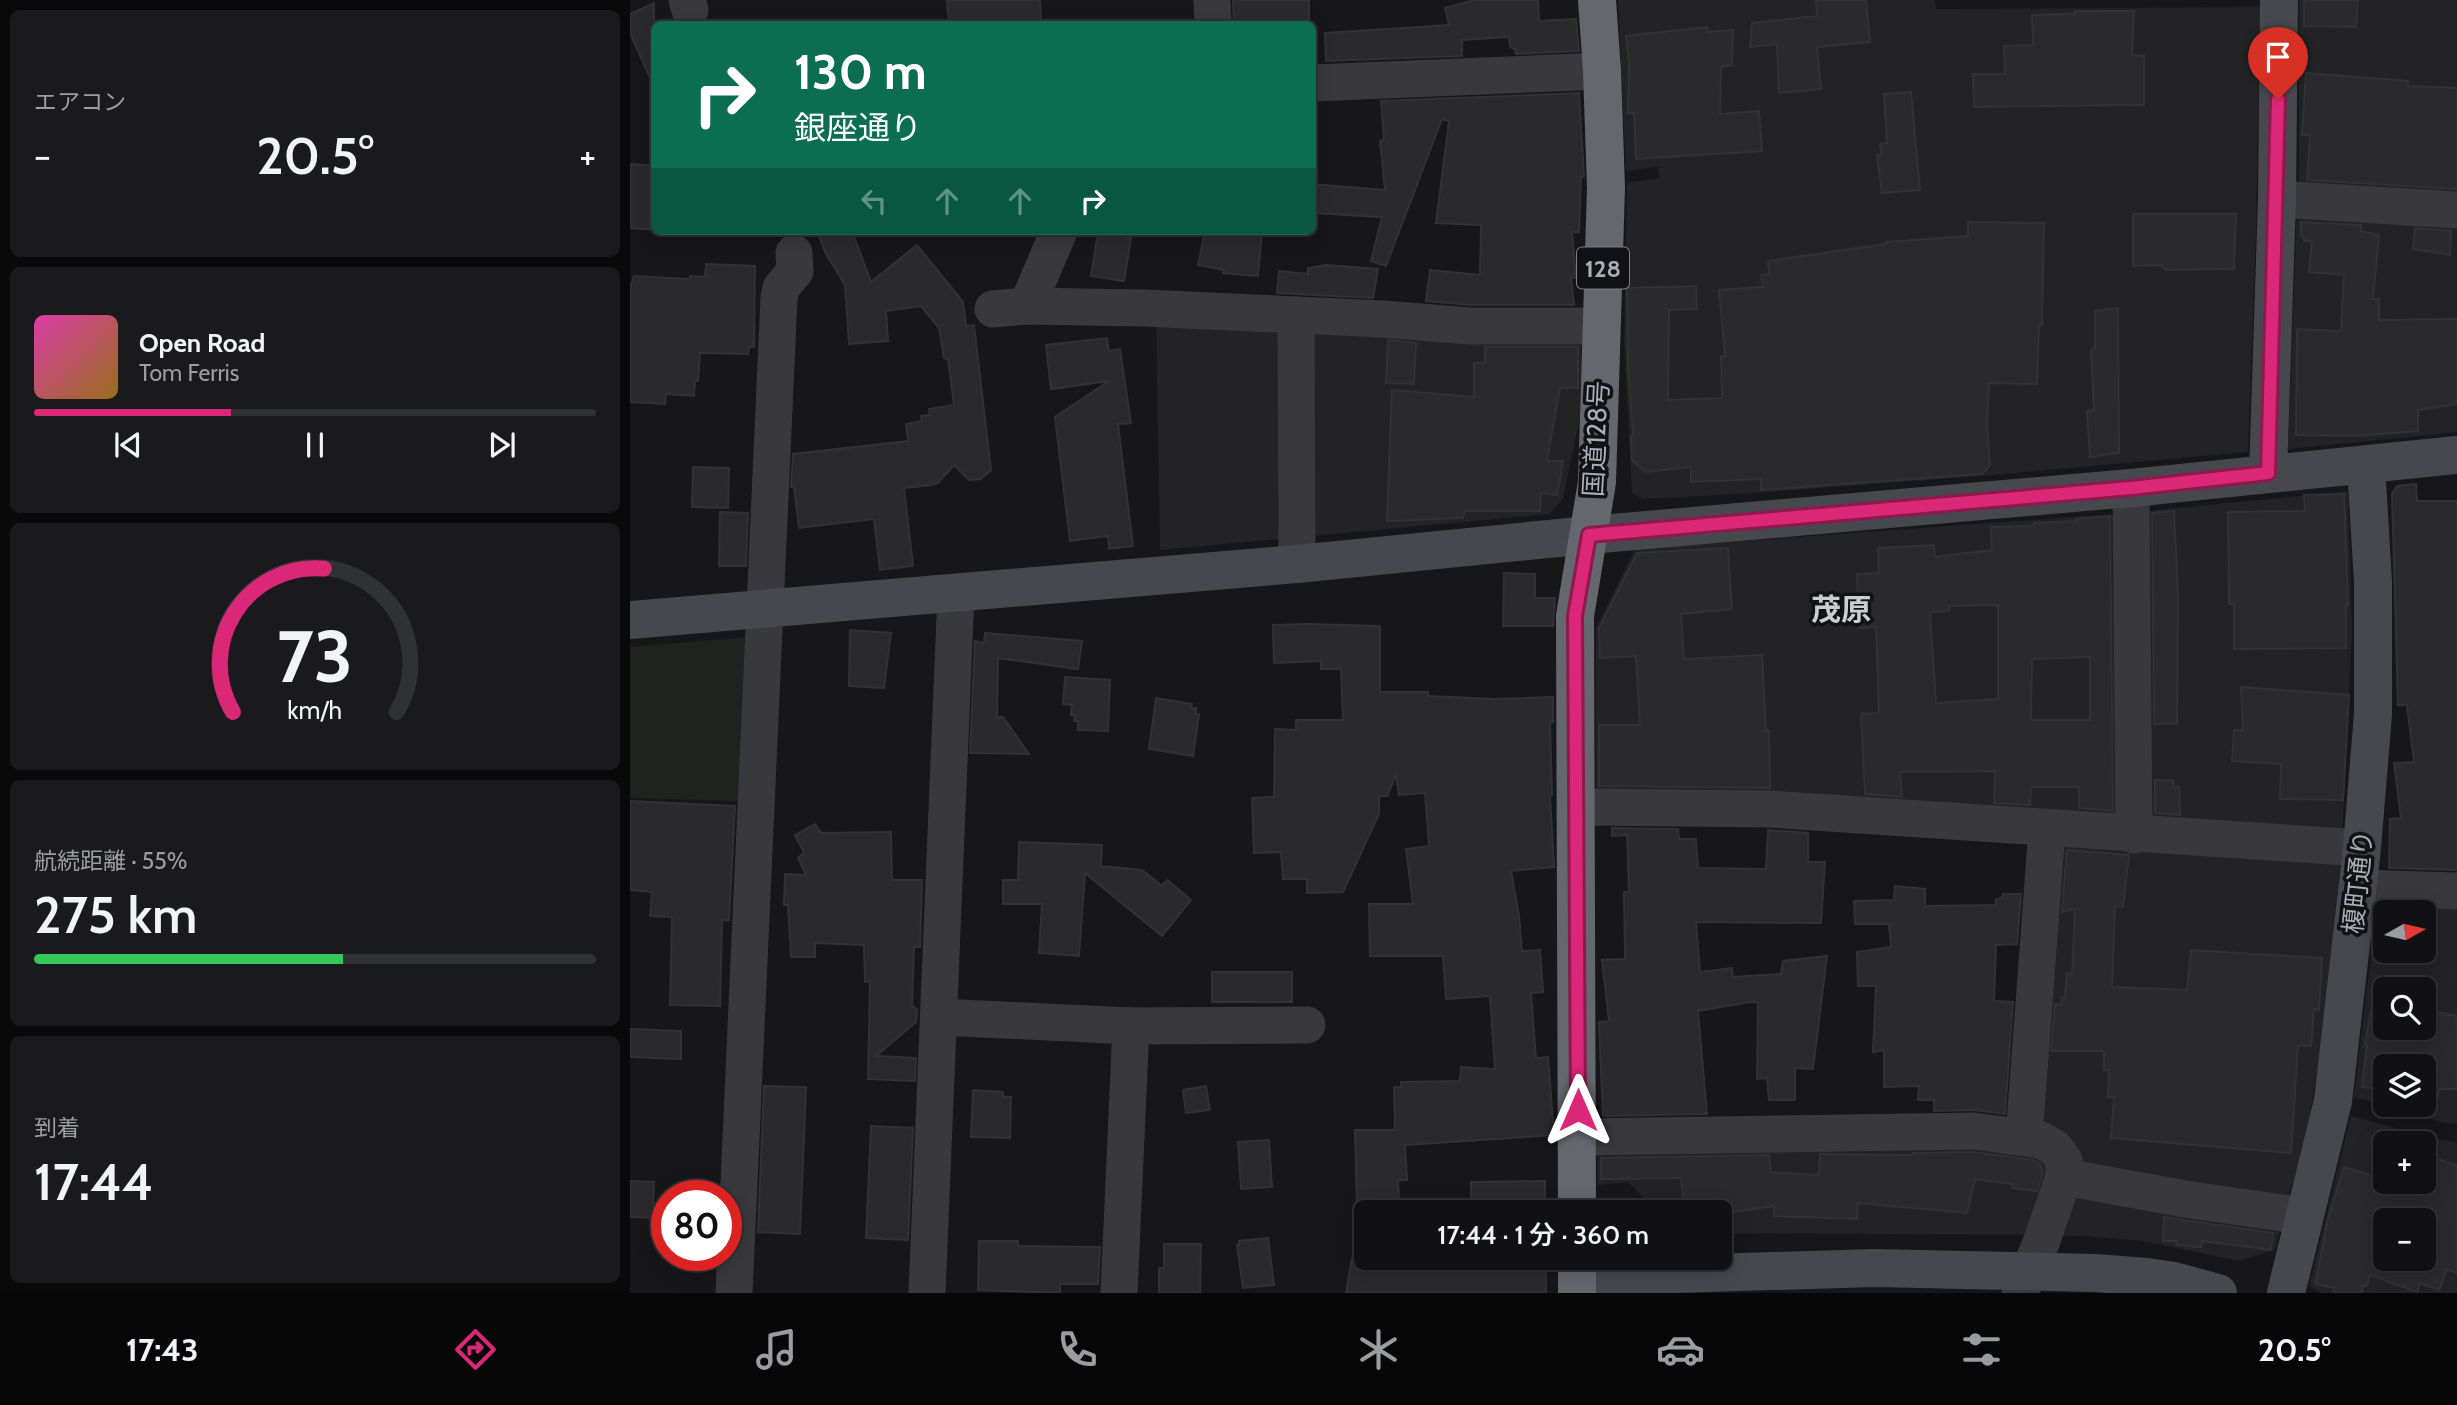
<!DOCTYPE html>
<html lang="ja">
<meta charset="utf-8">
<style>
:root{--surface:#111113;--page:#1a1a1c;--text:#f1f3f6;--muted:#9c9da0;--line:#303133;--accent:#db2777}
body{margin:0;font-family:Cabin,"Noto Sans JP",sans-serif;background:var(--page);color:var(--text);height:100vh;display:flex;flex-direction:column;font-size:26px;white-space:nowrap}
*{box-sizing:border-box;margin:0}
p{font-size:23px;color:var(--muted)}
.icon{flex:none;width:38px;height:38px;fill:none;stroke:currentColor;stroke-width:2;stroke-linecap:round;stroke-linejoin:round}
.map{position:relative;flex:1;overflow:hidden}
.panel{display:flex;flex-direction:column;gap:10px;padding:10px;background:#09090a;width:630px}
.panel>*{flex:none}
.banner{position:absolute;left:21px;top:21px;width:665px;height:214px;border-radius:10px;box-shadow:0 4px 18px #0003,0 0 0 2px var(--line);background:#0b6e4f;color:#fff;overflow:hidden}
.needle{width:46px;rotate:82deg}
.controls{position:absolute;left:1743px;top:900px;display:grid;gap:14px}
.controls a{display:grid;place-items:center;width:63px;height:63px;border-radius:10px;background:var(--surface);box-shadow:0 4px 18px #0003,0 0 0 2px var(--line);font-size:35px}
.speed{position:absolute;left:21px;top:1180px;display:flex;gap:14px;font-size:35px;font-weight:700;text-align:center}
.speed>*{display:grid;place-content:center;width:91px;height:91px;border-radius:50%;background:var(--surface);box-shadow:0 4px 18px #0003,0 0 0 2px var(--line);line-height:1}
.speed .limit{border:10px solid #d22;background:#fff;color:#111}
.pin{position:absolute;display:grid;place-items:center;width:60px;height:60px;color:#fff;margin:-72px -30px;border-radius:50% 50% 50% 0;rotate:-45deg;box-shadow:0 0 7px #0007}
.pin .icon{rotate:45deg}
.me{position:absolute;width:77px;margin:-38px;rotate:0deg;stroke-linejoin:round;filter:drop-shadow(0 0 5px #0008)}
.turn{display:flex;align-items:center;gap:24px;height:147px;padding:0 28px;font-size:32px}
.turn .icon{width:91px;height:91px;stroke-width:2.5}
.turn b{display:block;font-size:49px;line-height:60px}
.lanes{display:flex;align-items:center;height:66px;padding:0 28px;background:#0003;justify-content:center;gap:35px;direction:ltr}
.lanes .off{opacity:.35}
.big{font-size:52px;font-weight:600;line-height:1.1}
.panel .tile{flex:1;display:flex;flex-direction:column;justify-content:center;gap:10px;min-width:0;padding:0 24px;border-radius:10px;background:var(--page)}
.panel .dial{align-items:center;gap:0}
.dial svg{height:182px;overflow:visible;fill:none;stroke:var(--line);stroke-width:7;stroke-linecap:round;text-anchor:middle}
.dial text{fill:var(--text);stroke:none}
.song{display:flex;align-items:center;gap:21px}
.cover{width:84px;height:84px;border-radius:10px;background:linear-gradient(135deg,hsl(320 70% 55%),hsl(40 70% 35%))}
.played{height:7px;border-radius:4px;background:linear-gradient(90deg,var(--accent) 35%,var(--line) 35%)}
.keys{display:flex;justify-content:space-around;direction:ltr}
.heat{display:flex;justify-content:space-between;align-items:center;font-size:38px;direction:ltr}
.charge{height:10px;border-radius:5px;background:linear-gradient(90deg,#34c759 55%,var(--line) 0)}
.trip{position:absolute;left:724px;top:1200px;width:378px;height:70px;border-radius:10px;background:var(--surface);box-shadow:0 4px 18px #0003,0 0 0 2px var(--line);font-weight:600;line-height:70px;text-align:center}
.tabs{display:flex;height:112px;justify-content:space-around;align-items:center;background:#070708;color:var(--muted)}
.tabs .icon{width:49px;height:49px}
.tabs .current{color:var(--accent)}
.tabs b{font-size:32px;color:var(--text)}
main{display:flex;flex:1;min-height:0}
.map>svg:first-child{display:block}
.built{fill:#232326;fill-rule:evenodd}
.green{fill:#1e231f}
.building{fill:#2a2a2d;stroke:#323134;stroke-width:2;fill-rule:evenodd}
.lines{fill:none;stroke-linecap:round;stroke-linejoin:round}
.street{stroke:#39393d;stroke-width:37}
.secondary{stroke:#47484d;stroke-width:38}
.highway{stroke:#65676e;stroke-width:38}
.route-casing{stroke:#8e194d;stroke-width:18}
.route{stroke:#db2777;stroke-width:12}
.labels{text-anchor:middle;dominant-baseline:central;stroke-width:7;stroke-linejoin:round;paint-order:stroke}
.shield{fill:#121214;stroke:#7d7e86;stroke-width:2}
.shield-label{font-size:24px;font-weight:bold;fill:#abadb7}
.street-label{font-size:26px;fill:#abadb7;stroke:#121214}
.quarter-label{font-size:30px;font-weight:bold;fill:#cbcdd4;stroke:#121214}
</style>
<main>
<section class="panel">
<div class="tile"><p>エアコン</p>
<div class="heat"><a>−</a><b class="big">20.5°</b><a>+</a></div>
</div>
<div class="tile">
<div class="song"><i class="cover"></i><div><b>Open Road</b><p>Tom Ferris</p></div></div>
<div class="played"></div>
<div class="keys"><svg class="icon" aria-label="previous" viewBox="0 0 24 24"><path d="M18 5L8 12l10 7zM5 5v14"/></svg><svg class="icon" aria-label="pause" viewBox="0 0 24 24"><path d="M8 5v14M16 5v14"/></svg><svg class="icon" aria-label="next" viewBox="0 0 24 24"><path d="M6 5l10 7-10 7zM19 5v14"/></svg></div>
</div>
<div class="tile dial"><svg viewBox="0 0 100 80">
<path d="M14 69A42 42 0 1 1 86 69"/>
<path d="M14 69A42 42 0 0 1 54 6" stroke="#db2777"/>
<text x="50" y="56" font-size="32" font-weight="700">73</text>
<text x="50" y="72" font-size="11">km/h</text>
</svg></div>
<div class="tile"><p>航続距離 · 55%</p><b class="big">275 km</b><div class="charge"></div></div>
<div class="tile"><p>到着</p><b class="big">17:44</b></div>
</section>
<div class="map">
<svg width="1827" height="1293" viewBox="0 0 1827 1293">
<rect width="100%" height="100%" fill="#171719"/>
<g class="built">
<path d="M988,0H1305L1306,9L1630,7L1626,230L1618,452L1363,475L1110,494L1013,499L1002,493L994,340L997,183L1029,178L1028,167L996,171Z"/>
<path d="M1669,0H1827V199L1669,189Z"/>
<path d="M1667,209L1827,219V432L1658,449Z"/>
<path d="M526,316L952,335L950,417L933,499L919,514L530,550Z"/>
<path d="M1718,491L1722,632L1712,839L1509,825L1506,512Z"/>
<path d="M1497,513V824L966,799V628L1005,549Z"/>
<path d="M1440,841L1711,856L1693,1035L1679,1122L1668,1167L1656,1203L1466,1174L1409,1126L1426,853Z"/>
<path d="M1748,898L1827,900V1124L1812,1122L1724,1097ZM1755,912H1794V950H1755ZM1755,989H1794V1027H1755ZM1755,1066H1794V1104H1755Z"/>
<path d="M1721,1116L1807,1139L1827,1142V1293H1692L1679,1286ZM1755,1143H1794V1181H1755ZM1755,1220H1794V1258H1755Z"/>
<path d="M1336,1139L1424,1157L1406,1235L1090,1233V1213H1029L998,1182L968,1185L967,1146Z"/>
<path d="M1438,1187L1652,1221L1645,1250L1608,1261L1513,1241L1451,1236H1419Z"/>
</g>
<path class="green" d="M120,637L111,801L0,798V647Z"/>
<g class="building">
<path d="M317,0H410L411,24H319Z"/>
<path d="M603,0H679V24H604Z"/>
<path d="M845,0H908L909,21L946,19L949,51L886,54L885,49L880,47L879,37L832,40V56L696,61L695,33L819,25L815,8Z"/>
<path d="M1186,0H1236L1240,42L1187,47L1191,89L1149,93L1147,44L1120,47L1122,23L1187,16Z"/>
<path d="M1674,0H1728L1726,27L1674,26Z"/>
<path d="M24,3V87L0,33V14Z"/>
<path d="M1445,11H1504L1502,55L1514,56V105L1344,107L1343,74H1375L1374,46L1403,45L1402,15L1445,14Z"/>
<path d="M1077,27L1078,32L1103,30L1102,65L1091,67L1090,114L1129,111L1132,151L1006,159L1004,113H998L999,63L996,36Z"/>
<path d="M1676,73L1778,81V86L1827,88V189L1677,180L1680,135H1672Z"/>
<path d="M1281,92L1290,190L1252,193L1247,155H1251L1250,144L1257,143L1254,94Z"/>
<path d="M949,93L954,176L951,177L949,232H942L946,278H941L944,305H841L796,301L800,270L850,275L851,225L806,223L819,121L812,119L756,266L741,261L752,217L682,213V184L755,190L750,141L754,140L751,101Z"/>
<path d="M0,164L24,166V230L0,228Z"/>
<path d="M1503,214H1606L1604,269L1536,270L1531,265L1503,266Z"/>
<path d="M1338,222L1414,223L1412,325H1409L1407,384L1359,383L1357,425L1360,465L1352,474L1131,490V479L1061,482V467L1015,472L1002,460L1001,436H1003L998,366L997,288L1066,286L1067,309L1039,310L1038,400L1092,398L1091,357L1095,356L1089,290L1133,287L1131,275L1139,274L1138,261L1256,244V242L1338,236Z"/>
<path d="M1671,222L1731,225V231L1749,235L1743,299H1749V320L1827,319V404L1788,410V431L1725,436L1666,435L1667,329L1711,331L1714,275L1679,272L1682,241H1674V237L1671,236Z"/>
<path d="M1785,228L1821,231L1820,255L1783,249Z"/>
<path d="M187,231H222L241,282L287,245L333,302L336,326L344,325L361,470L351,479L339,480L324,465L308,483L302,485L274,488L283,566L250,570L244,519L169,528L164,487H161L163,454L278,441L276,424L292,421L291,416L300,415L299,409L324,405L318,359L314,358L309,328L291,306L256,311L258,341L219,344L215,285L196,254Z"/>
<path d="M575,231H632L628,276L593,273L594,270L568,265Z"/>
<path d="M468,232L501,238L494,281L461,276Z"/>
<path d="M76,264L125,266L124,347H119L118,354L70,353L68,381H65L64,396L36,394L35,404L0,402V288L4,276L60,279V276L75,277Z"/>
<path d="M696,265L748,269L743,298L647,293L649,271L678,274V268Z"/>
<path d="M1488,308L1489,453L1460,457L1457,411L1464,410L1461,350L1465,349V311Z"/>
<path d="M477,338L479,351L490,349L501,423L488,424L503,546L479,549L478,536L440,541L425,417L479,381L421,389L416,345Z"/>
<path d="M758,340L786,343L784,384L756,383Z"/>
<path d="M855,347H948V388H930L917,461H933L927,495L911,493L910,511H835L833,518L757,521L762,390L844,397V363H855Z"/>
<path d="M63,467L99,468L98,508L62,507Z"/>
<path d="M1786,484L1787,501H1827V870L1759,868L1760,819L1771,818L1764,763L1784,762L1777,705H1768L1762,494L1767,486Z"/>
<path d="M1714,494L1718,605H1716V648L1604,649V604H1599L1598,512L1675,511L1674,495Z"/>
<path d="M1544,511L1548,595L1547,724H1524L1522,513Z"/>
<path d="M90,512L118,513L116,566H89Z"/>
<path d="M1480,516L1483,811L1449,808V787H1401L1400,805L1364,803L1365,771L1270,772L1272,797L1235,794L1231,714L1249,713L1246,627L1229,628L1227,574L1249,573L1248,548L1304,545L1305,557L1362,550L1361,527L1404,526V523L1446,521V519ZM1368,605V699L1306,703L1300,612L1319,611V606ZM1460,657V720H1401L1402,659Z"/>
<path d="M1098,548L1102,609L1051,614L1054,659L1132,655L1136,731H1139L1140,788L969,786V725H1010L1006,656L970,658L969,628L1007,553Z"/>
<path d="M874,573L905,574V598H925L923,626H873Z"/>
<path d="M678,624L750,626V692H798V696L864,699L923,697V722L920,723L922,795L920,796L924,867L881,871L889,916L892,951L910,950L913,992L901,993L906,1058L918,1057L924,1135L775,1145L777,1180H768L769,1205L727,1206L725,1130H765L764,1087H771V1082L830,1081L831,1067L865,1069L860,996L816,999L813,956H740L739,904H783L776,849L799,846L795,793L769,795L766,775L757,796H749V814L713,892L677,893V879H653L651,852L624,853L622,798L644,797L645,729L666,730V720H713L711,669H691V661L644,663L643,625Z"/>
<path d="M220,630L261,633L254,688L219,686Z"/>
<path d="M355,633L452,641L448,669L368,658L367,717H373L399,754L340,753L345,641L354,643Z"/>
<path d="M435,677L480,680L478,731L448,730V721H444L445,715H441L442,705L433,704Z"/>
<path d="M1611,687L1719,695L1713,800L1650,799L1651,764L1602,761L1604,730H1613Z"/>
<path d="M526,698L562,704L561,709L566,708V714H569L563,756L519,749Z"/>
<path d="M1525,780H1543L1544,787H1549L1550,815L1525,813Z"/>
<path d="M0,801L105,806L99,920H92L90,1006L40,1005L42,917L20,916L22,892L0,890Z"/>
<path d="M185,824L191,833L261,832L262,880H292L290,947H284L282,1005L287,1010L286,1022L246,1056L286,1058L285,1081L238,1079L240,982H235L234,945L185,943V957H161L158,905H154L155,874L176,875L168,858L174,853L165,835Z"/>
<path d="M982,828L1048,829L1049,839H1066L1068,868L1136,869L1138,830L1178,833V862H1195L1191,923L1066,922L1070,972L1102,968L1103,977L1151,974L1153,961L1197,956L1183,1069L1165,1068V1100H1139L1137,1078L1127,1079L1128,1002H1120L1068,1011L1077,1114L973,1116L969,1022L979,1021L972,960L995,959L994,892H999L997,835L982,836Z"/>
<path d="M389,842L472,845L471,866L512,870L532,886L537,880L561,900L532,936L455,873L449,956L409,953L412,904H373V880H388Z"/>
<path d="M1437,850L1499,855L1493,907L1485,906L1482,987L1557,990L1561,950L1692,958L1689,1010L1684,1009L1681,1046H1668L1661,1153L1481,1138L1484,1097H1478L1479,1070H1474V1051H1421L1425,1004L1431,1005L1432,998H1435L1437,973L1442,974L1445,909L1432,912Z"/>
<path d="M1265,886L1295,889V906L1366,905V899L1372,898L1373,894H1391L1387,944L1366,945L1364,1001L1383,1002L1375,1114L1344,1110L1304,1111V1100H1288L1289,1086L1254,1087V1050L1243,1052L1246,986H1228L1227,952L1261,947L1259,924H1225L1224,901L1264,900Z"/>
<rect x="582" y="972" width="80" height="30"/>
<path d="M1743,999L1755,1002V1027H1794V1009L1827,1016V1089H1809L1808,1096L1794,1094V1066H1755V1089L1732,1087L1737,1045H1735Z"/>
<path d="M0,1029L51,1031V1059L0,1057Z"/>
<path d="M134,1086L176,1087L170,1234L128,1232Z"/>
<path d="M576,1086L580,1110L556,1113L553,1090Z"/>
<path d="M343,1090L373,1092V1097H381L380,1138L341,1137Z"/>
<path d="M241,1126L283,1128L278,1240L236,1238Z"/>
<path d="M639,1140L642,1187L611,1189L608,1142Z"/>
<path d="M1343,1152L1404,1160L1410,1164L1413,1173L1407,1191L1383,1188L1382,1184L1345,1179L1337,1213L1228,1203L1227,1219L1144,1216V1206L1095,1213H1055L1051,1178L971,1179V1158L1139,1155L1141,1172L1189,1175L1190,1154L1283,1155V1153Z"/>
<path d="M1804,1158L1827,1165V1273L1817,1269L1809,1290L1790,1283L1787,1292L1740,1275L1737,1286H1732V1293H1704V1288L1685,1284L1697,1225H1696L1714,1167L1755,1179V1181L1794,1191ZM1755,1220H1794V1258H1755Z"/>
<path d="M0,1181L24,1182L23,1218L0,1217Z"/>
<path d="M915,1181V1213H841V1182Z"/>
<path d="M1534,1217L1643,1233L1641,1250L1572,1241L1571,1247L1546,1245L1547,1241H1533Z"/>
<path d="M638,1238L644,1285L613,1288L607,1245H609V1241Z"/>
<path d="M349,1241H388V1246L470,1247L468,1284H430V1293L348,1290Z"/>
<path d="M534,1244H571L570,1293H529V1268H534Z"/>
<path d="M722,1258H764L762,1268L847,1266V1258H916V1293H716Z"/>
</g>
<g class="lines">
<g class="street">
<path d="M57,0L60,10"/>
<path d="M582,0L583,24"/>
<path d="M682,83L972,71"/>
<path d="M1647,199L1827,210"/>
<path d="M397,306L429,231"/>
<path d="M363,309L397,306L514,308L753,319L840,326H971"/>
<path d="M666,315L667,564"/>
<path d="M1501,488L1504,835"/>
<path d="M947,812L961,807L1139,809L1732,848"/>
<path d="M1727,888L1827,891"/>
<path d="M310,1017L501,1026L677,1025"/>
<path d="M948,1137L1344,1131L1411,1140L1425,1148L1434,1161V1177L1411,1243L1390,1293"/>
<path d="M1394,1137L1417,829"/>
<path d="M1434,1177L1555,1199L1673,1216"/>
<path d="M104,1293L149,298L151,288L165,271L164,253"/>
<path d="M297,1293L326,593"/>
<path d="M489,1293L501,1026"/>
</g>
<g class="secondary">
<path d="M1638,473L1647,199L1649,0"/>
<path d="M0,620L667,564L959,535L1501,488L1827,455"/>
<path d="M947,1277L1244,1268L1465,1273L1517,1277L1544,1281L1588,1293"/>
<path d="M1656,1293L1703,1101L1732,848L1743,714V582L1736,465"/>
</g>
<g class="highway">
<path d="M947,1213L945,616L967,482L976,188L972,71L967,0"/>
<path d="M947,1293V1258"/>
</g>
</g>
<g class="lines">
<g class="route-casing">
<path id="route" d="M948,1110L945,616L959,535L1501,488L1638,473L1648,99"/>
</g>
<use href="#route" class="route"/>
</g>
<g class="labels">
<rect class="shield" x="947" y="247.5" width="52" height="41" rx="5"/>
<g class="shield-label">
<text x="973" y="268">128</text>
</g>
<g class="street-label">
<text transform="translate(966 439) rotate(-87)">国道128号</text>
<text transform="translate(1728 882) rotate(-84)">榎町通り</text>
</g>
<g class="quarter-label">
<text x="1211" y="609">茂原</text>
</g>
</g>
</svg>
<div class="controls">
<a><svg class="needle" viewBox="-14 -14 28 28"><path d="M0-13l5 13h-10z" fill="#e53935"/><path d="M0 13l5-13h-10z" fill="#9c9da0"/></svg></a>
<a><svg class="icon" aria-label="search" viewBox="0 0 24 24"><circle cx="10" cy="10" r="6"/><path d="M15 15l6 6"/></svg></a>
<a><svg class="icon" aria-label="layers" viewBox="0 0 24 24"><path d="M12 4l9 5-9 5-9-5zM3 14l9 5 9-5"/></svg></a>
<a>+</a>
<a>−</a>
</div>
<div class="speed"><div class="limit">80</div></div>
<div class="pin" style="left:1648px;top:99px;background:#d93025"><svg class="icon" aria-label="arrive" viewBox="0 0 24 24"><path d="M6 21V4h12l-3 4 3 4H6"/></svg></div>
<svg class="me" style="left:948px;top:1110px" viewBox="-20 -20 40 40"><path d="M0-17L14 15 0 8-14 15z" fill="#db2777" stroke="#fff" stroke-width="4"/></svg>
<div class="trip">17:44 · 1 分 · 360 m</div>
<div class="banner">
<div class="turn"><svg class="icon" aria-label="right" viewBox="0 0 24 24"><path d="M7 20v-9h11M14 6l5 5-5 5"/></svg><div><b>130 m</b>銀座通り</div></div>
<div class="lanes"><svg class="icon off" aria-label="left" viewBox="0 0 24 24"><path d="M17 20v-9H6M10 6l-5 5 5 5"/></svg><svg class="icon off" aria-label="ahead" viewBox="0 0 24 24"><path d="M12 20V5M6 11l6-6 6 6"/></svg><svg class="icon off" aria-label="ahead" viewBox="0 0 24 24"><path d="M12 20V5M6 11l6-6 6 6"/></svg><svg class="icon" aria-label="right" viewBox="0 0 24 24"><path d="M7 20v-9h11M14 6l5 5-5 5"/></svg></div>
</div>
</div>
</main>
<nav class="tabs">
<b>17:43</b>
<svg class="icon current" aria-label="directions" viewBox="0 0 24 24"><path d="M12 3l9 9-9 9-9-9zM9 14v-3h6M13 9l2 2-2 2"/></svg>
<svg class="icon" aria-label="music" viewBox="0 0 24 24"><path d="M9 18V5l10-2v13"/><circle cx="6" cy="18" r="3"/><circle cx="16" cy="16" r="3"/></svg>
<svg class="icon" aria-label="phone" viewBox="0 0 24 24"><path d="M5 4h4l2 5-3 2q2 4 5 5l2-3 5 2v4C11 20 4 13 5 4z"/></svg>
<svg class="icon" aria-label="climate" viewBox="0 0 24 24"><path d="M12 3v18M4 7l16 10M4 17L20 7"/></svg>
<svg class="icon" aria-label="car" viewBox="0 0 24 24"><path d="M5 17H2v-5l4-1 3-4h7l3 4 3 1v5h-3M9 17h6M6 11h13"/><circle cx="7" cy="17" r="2"/><circle cx="17" cy="17" r="2"/></svg>
<svg class="icon" aria-label="filters" viewBox="0 0 24 24"><path d="M4 7h16M4 17h16"/><circle cx="9" cy="7" r="2"/><circle cx="15" cy="17" r="2"/></svg>
<b>20.5°</b>
</nav>
